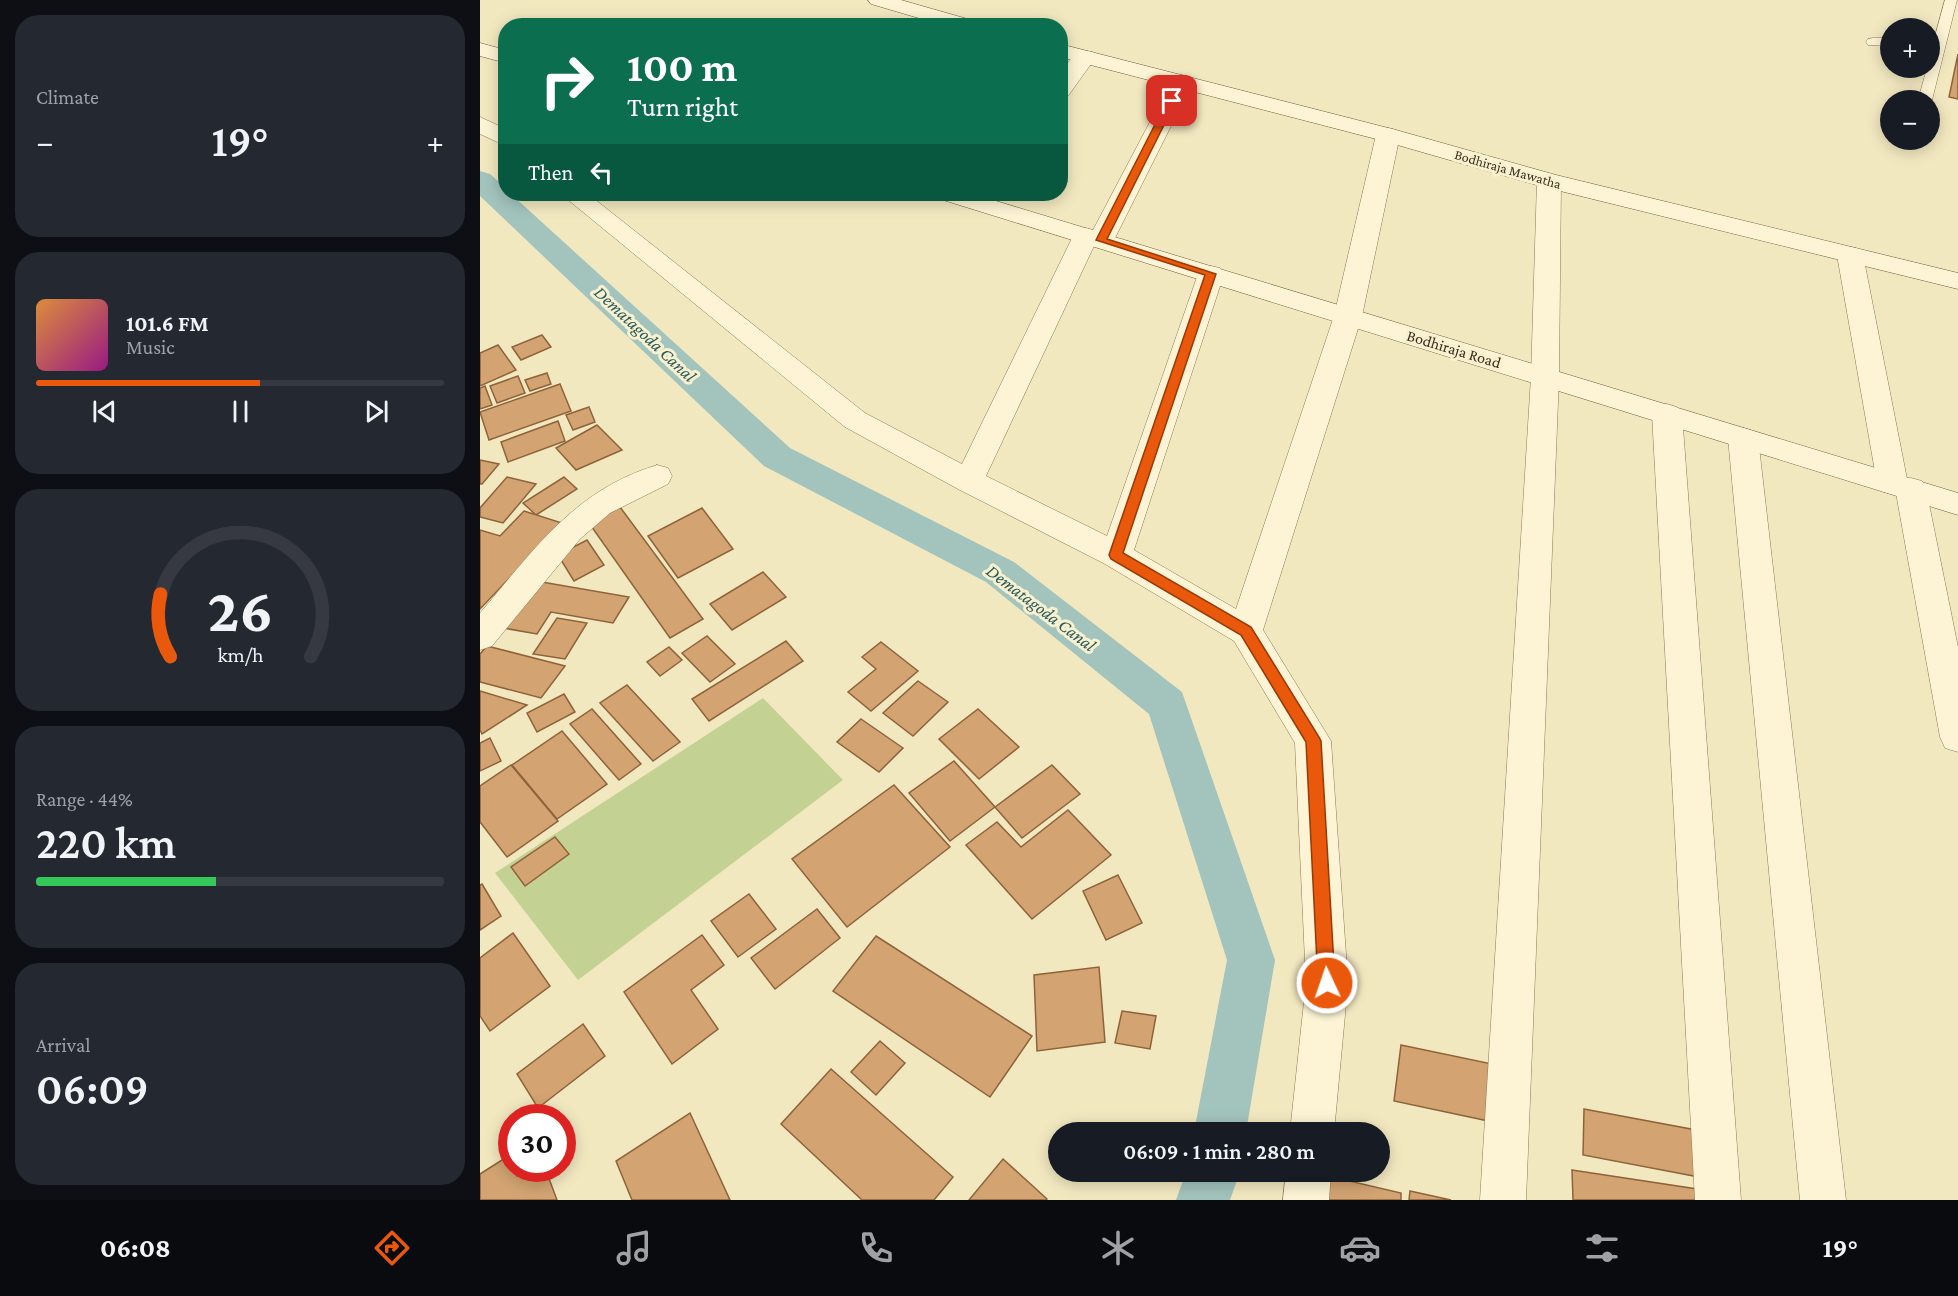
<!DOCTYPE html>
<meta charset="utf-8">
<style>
:root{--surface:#171b24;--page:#242831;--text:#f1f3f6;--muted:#9ea1a6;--line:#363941;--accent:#ea580c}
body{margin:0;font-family:"Crimson Pro",serif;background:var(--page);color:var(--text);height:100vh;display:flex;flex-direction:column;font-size:22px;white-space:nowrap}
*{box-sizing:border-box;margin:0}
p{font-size:20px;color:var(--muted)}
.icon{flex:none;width:33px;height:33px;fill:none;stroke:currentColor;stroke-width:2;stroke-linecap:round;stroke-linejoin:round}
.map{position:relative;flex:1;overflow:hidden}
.side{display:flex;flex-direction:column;gap:15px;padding:15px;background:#0d0f14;width:480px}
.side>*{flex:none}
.banner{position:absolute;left:18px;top:18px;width:570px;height:183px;border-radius:24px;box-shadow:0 3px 15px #0003;background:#0b6e4f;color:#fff;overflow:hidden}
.buttons{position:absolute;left:1400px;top:18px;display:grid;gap:12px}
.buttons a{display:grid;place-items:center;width:60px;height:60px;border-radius:50%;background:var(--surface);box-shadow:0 3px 15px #0003;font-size:30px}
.speed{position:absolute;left:18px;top:1104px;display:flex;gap:12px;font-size:30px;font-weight:700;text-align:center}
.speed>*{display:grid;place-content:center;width:78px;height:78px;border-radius:50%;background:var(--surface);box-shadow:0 3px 15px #0003;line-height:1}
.speed .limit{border:9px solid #d22;background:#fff;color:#111}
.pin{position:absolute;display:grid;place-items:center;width:51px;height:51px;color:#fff;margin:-26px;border-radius:12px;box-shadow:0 3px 9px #0006}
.me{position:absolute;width:66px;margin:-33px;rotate:357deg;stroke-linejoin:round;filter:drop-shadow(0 0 4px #0008)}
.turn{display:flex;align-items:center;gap:21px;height:126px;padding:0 30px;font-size:27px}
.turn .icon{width:78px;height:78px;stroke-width:2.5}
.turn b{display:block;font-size:42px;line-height:51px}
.then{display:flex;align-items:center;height:57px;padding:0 30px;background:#0003;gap:12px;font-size:22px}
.big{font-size:45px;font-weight:600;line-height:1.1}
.side .card{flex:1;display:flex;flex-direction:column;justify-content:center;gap:9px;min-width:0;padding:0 21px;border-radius:24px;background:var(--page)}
.side .dial{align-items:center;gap:0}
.dial svg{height:156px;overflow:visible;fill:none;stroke:var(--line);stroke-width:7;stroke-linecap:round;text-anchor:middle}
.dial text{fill:var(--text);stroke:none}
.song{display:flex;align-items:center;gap:18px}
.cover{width:72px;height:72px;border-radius:9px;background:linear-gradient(135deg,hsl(30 70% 55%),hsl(310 70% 35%))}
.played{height:6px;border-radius:3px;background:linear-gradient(90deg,var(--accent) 55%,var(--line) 55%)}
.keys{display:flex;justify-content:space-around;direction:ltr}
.heat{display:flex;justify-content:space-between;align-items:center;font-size:33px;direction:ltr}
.charge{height:9px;border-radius:4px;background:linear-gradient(90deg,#34c759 44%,var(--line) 0)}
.trip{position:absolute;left:568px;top:1122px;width:342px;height:60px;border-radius:30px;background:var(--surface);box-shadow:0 3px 15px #0003;font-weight:600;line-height:60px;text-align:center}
.tab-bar{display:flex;height:96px;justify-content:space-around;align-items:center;background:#090b0e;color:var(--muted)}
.tab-bar .icon{width:42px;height:42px}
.tab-bar .on{color:var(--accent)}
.tab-bar b{font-size:27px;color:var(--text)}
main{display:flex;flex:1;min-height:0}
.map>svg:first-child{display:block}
.green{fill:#c3d193}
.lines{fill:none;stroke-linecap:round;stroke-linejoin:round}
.canal{fill:#a3c3bd;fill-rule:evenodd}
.building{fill:#d3a472;stroke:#8e633a;stroke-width:1.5}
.lane-casing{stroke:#8c7856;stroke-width:1}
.street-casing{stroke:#8c7856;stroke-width:1}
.secondary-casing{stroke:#6e5939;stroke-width:1}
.lane{fill:#fcf4d4;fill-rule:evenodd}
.street{fill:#fcf4d4;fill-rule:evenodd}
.secondary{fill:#fcf4d4;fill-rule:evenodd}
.route{fill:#ea580c;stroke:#983908;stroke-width:1.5}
.labels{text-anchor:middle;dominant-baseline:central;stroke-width:6;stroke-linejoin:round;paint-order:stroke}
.far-street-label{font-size:14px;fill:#3b2e1c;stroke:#f8f1d0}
.street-label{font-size:16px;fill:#3b2e1c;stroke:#f8f1d0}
.water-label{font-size:18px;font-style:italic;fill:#2a5a5c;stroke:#f8f1d0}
</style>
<main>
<section class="side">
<div class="card"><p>Climate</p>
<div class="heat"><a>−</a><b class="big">19°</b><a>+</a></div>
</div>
<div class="card">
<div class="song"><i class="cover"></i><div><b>101.6 FM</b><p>Music</p></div></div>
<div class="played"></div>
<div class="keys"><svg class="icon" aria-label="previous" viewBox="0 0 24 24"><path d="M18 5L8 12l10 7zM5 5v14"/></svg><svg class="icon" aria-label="pause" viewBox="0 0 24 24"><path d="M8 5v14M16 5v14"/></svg><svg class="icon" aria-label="next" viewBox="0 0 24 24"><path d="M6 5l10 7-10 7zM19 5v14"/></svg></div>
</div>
<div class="card dial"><svg viewBox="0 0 100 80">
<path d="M14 69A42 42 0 1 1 86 69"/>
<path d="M14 69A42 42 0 0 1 9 37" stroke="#ea580c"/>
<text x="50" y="56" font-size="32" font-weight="700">26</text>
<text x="50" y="72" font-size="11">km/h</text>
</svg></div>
<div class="card"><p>Range · 44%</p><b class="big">220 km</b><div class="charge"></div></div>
<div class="card"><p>Arrival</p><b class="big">06:09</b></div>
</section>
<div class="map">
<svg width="1478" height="1200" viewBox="0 0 1478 1200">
<rect width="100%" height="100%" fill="#f2e8c0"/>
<path class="green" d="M283,698L363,780L98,980L15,873Z"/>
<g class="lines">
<g class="canal">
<path d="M0,171L10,174L26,188V194H31L310,448L534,562L702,692L795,960L766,1132H714L747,960L669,714L506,582L284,466L0,196Z"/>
<path d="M706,1172H760L750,1200H696Z"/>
</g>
</g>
<g class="building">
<path d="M1478,54V99L1469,97Z"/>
<path d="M62,335L71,347L41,360L32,347Z"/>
<path d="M18,345L36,370L0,386V353Z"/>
<path d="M67,373L71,384L50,391L45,380Z"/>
<path d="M38,376L45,393L17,403L10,386Z"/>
<path d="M80,384L91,411L9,440L0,412Z"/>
<path d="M5,386L12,405L0,409V388Z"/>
<path d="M109,407L115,422L93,430L86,415Z"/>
<path d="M78,421L85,441L28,462L21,442Z"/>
<path d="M117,425L142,450L96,470L76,448Z"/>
<path d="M0,460L19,464L2,484H0Z"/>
<path d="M27,477L56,484L23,523L0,517V508Z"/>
<path d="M84,477L97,489L56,515L43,503Z"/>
<path d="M140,507L223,619L190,638L109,523Z"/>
<path d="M222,508L253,549L198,578L168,536Z"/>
<path d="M44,511L82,523L0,609V530L20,536Z"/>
<path d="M107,540L124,565L94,581L78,555Z"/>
<path d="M283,572L306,597L252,630L230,604Z"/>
<path d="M56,581L149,597L133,623L71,612L57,634L23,628Z"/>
<path d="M77,618L107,623L85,659L53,654Z"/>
<path d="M227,636L255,664L230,682L202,653Z"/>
<path d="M306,641L323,661L229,721L212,699Z"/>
<path d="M401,642L438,671L391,711L368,692L396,669L382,657Z"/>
<path d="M7,646L85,666L61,698L0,682V654Z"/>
<path d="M189,647L202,660L180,676L167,662Z"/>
<path d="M438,681L468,702L433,736L403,713Z"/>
<path d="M147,685L200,742L173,761L120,703Z"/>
<path d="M0,691L47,705L2,734L0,730Z"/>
<path d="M84,694L95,712L57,732L47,713Z"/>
<path d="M112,709L161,764L139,780L90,724Z"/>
<path d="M498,709L539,747L499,779L459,739Z"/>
<path d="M381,719L423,748L399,772L357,742Z"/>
<path d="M82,731L127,784L77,819L32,765Z"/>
<path d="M10,738L21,761L0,771V743Z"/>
<path d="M474,761L515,807L470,841L429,793Z"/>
<path d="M31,765L78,821L27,857L0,822V786Z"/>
<path d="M572,765L600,794L542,838L515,807Z"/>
<path d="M414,785L470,847L367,927L312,859Z"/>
<path d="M588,810L631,855L552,919L486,845L517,822L541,847Z"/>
<path d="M75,837L89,854L45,886L31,867Z"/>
<path d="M638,875L662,923L626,940L603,891Z"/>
<path d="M2,884L21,916L0,930V885Z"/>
<path d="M269,894L296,929L258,957L231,921Z"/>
<path d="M337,909L360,938L295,989L271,958Z"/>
<path d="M33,933L70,986L10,1031L0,1016V958Z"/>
<path d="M222,935L244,965L211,990L238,1029L192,1064L144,992Z"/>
<path d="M396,936L552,1036L510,1097L353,991Z"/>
<path d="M619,967L625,1042L557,1051L554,975Z"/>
<path d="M642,1011L676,1016L670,1049L635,1043Z"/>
<path d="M103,1024L125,1056L58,1108L37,1074Z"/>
<path d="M400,1041L425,1063L396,1095L371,1072Z"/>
<path d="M921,1045L1017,1065L1013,1122L914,1101Z"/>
<path d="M351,1069L473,1177L454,1200H382L301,1124Z"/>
<path d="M1104,1109L1216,1130L1219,1177L1103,1155Z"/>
<path d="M210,1113L250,1200H152L136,1161Z"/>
<path d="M30,1155L32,1168H34L37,1176L49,1168H65L77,1200H0V1174Z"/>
<path d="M523,1159L567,1199L566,1200H489Z"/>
<path d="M1092,1170L1217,1189L1218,1200H1093Z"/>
<path d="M848,1176L921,1193V1200H845Z"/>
<path d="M930,1191L971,1200H929Z"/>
</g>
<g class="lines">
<g class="lane-casing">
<g id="lane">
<path d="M1465,0H1477L1452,100L1449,103V100H1438L1447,68H1449V58Z"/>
<path d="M1393,38H1410V46L1388,45L1386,42L1388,39Z"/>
</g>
</g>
<g class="street-casing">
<g id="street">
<path d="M605,51L613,52L616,57L588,96L580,98C580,79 584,56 605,51Z"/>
<path d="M702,75L710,77L713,82L634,240L630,245L621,248L614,246L506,476L627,536L718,274L722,268L731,266L740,268L744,274L654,550L756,609L854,316L896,135L900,130L908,128L916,130L920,135L882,316L783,630L851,741L868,983L854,1132H810L826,983L815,743L754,641L625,564L478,489L365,427L81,194H108L385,413L482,464L593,236L597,231L606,228L613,230L691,82L694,77Z"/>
<path d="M0,117L26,129V146L0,134Z"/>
<path d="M1069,174L1078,176L1081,181L1079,377L1046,1200H1000L1051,377L1057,181L1060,176Z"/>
<path d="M1370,247L1379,249L1383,255L1427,479L1431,478L1442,481L1446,489L1478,647V752L1465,748L1460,737L1416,493L1412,494L1401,491L1397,483L1357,255L1361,249Z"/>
<path d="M1187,404L1197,407L1202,414L1261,1200H1215L1172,414L1177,407Z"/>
<path d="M1263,428L1273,431L1278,438L1366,1200H1320L1248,438L1253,431Z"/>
<path d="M177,465L188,468L192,476L188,484L130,513L100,539L12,646L0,650V613C54,550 94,490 177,465Z"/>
<path d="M806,1172H851L849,1200H803Z"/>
</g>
</g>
<g class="secondary-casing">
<g id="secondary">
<path d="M388,0H421L498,22L501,26H466L391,4Z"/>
<path d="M0,43L26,50V63L0,56Z"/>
<path d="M580,44L916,130L1076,175L1478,273V289L1060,186L900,140L580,57Z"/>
<path d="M457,194H493L1478,493V515L460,199Z"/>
</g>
</g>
<use href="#lane" class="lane"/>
<use href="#street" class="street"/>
<use href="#secondary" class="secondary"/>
</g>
<path class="route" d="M688,99L696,101L627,239L736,274L643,553L771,627L839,737L841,741L855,983L853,989L847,992L841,989L838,983L826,742L761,635L631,559L629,555L725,275L616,240Z"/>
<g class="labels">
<g class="far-street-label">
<text transform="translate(1028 169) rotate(16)">Bodhiraja Mawatha</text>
</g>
<g class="street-label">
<text transform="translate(974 349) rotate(17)">Bodhiraja Road</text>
</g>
<g class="water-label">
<text transform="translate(165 334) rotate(43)">Dematagoda Canal</text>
<text transform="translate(561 608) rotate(37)">Dematagoda Canal</text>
</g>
</g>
</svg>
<div class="buttons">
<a>+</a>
<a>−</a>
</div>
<div class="speed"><div class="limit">30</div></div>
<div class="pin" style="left:692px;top:101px;background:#d93025"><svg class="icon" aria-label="arrive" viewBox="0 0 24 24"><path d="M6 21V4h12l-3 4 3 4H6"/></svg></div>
<svg class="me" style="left:847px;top:983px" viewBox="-20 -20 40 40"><circle r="17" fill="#ea580c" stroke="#fff" stroke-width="3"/><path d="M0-11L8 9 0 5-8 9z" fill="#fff"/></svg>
<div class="trip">06:09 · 1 min · 280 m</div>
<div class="banner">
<div class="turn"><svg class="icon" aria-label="right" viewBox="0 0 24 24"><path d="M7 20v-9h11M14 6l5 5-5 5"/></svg><div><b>100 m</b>Turn right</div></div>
<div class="then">Then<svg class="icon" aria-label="left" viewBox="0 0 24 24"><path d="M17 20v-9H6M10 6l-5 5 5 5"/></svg></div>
</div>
</div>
</main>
<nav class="tab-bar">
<b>06:08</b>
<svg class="icon on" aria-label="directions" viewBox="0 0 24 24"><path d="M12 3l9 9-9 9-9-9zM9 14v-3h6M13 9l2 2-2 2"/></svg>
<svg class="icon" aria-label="music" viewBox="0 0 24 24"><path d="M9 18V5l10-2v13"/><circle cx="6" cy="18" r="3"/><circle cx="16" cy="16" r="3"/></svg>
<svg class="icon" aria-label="phone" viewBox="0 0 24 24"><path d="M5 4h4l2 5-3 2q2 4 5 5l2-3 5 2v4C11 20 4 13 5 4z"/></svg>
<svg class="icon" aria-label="climate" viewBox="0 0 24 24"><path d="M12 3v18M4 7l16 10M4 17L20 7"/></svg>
<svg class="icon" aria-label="car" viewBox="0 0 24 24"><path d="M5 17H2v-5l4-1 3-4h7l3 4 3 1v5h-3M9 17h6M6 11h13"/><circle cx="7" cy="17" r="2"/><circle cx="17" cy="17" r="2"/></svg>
<svg class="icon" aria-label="filters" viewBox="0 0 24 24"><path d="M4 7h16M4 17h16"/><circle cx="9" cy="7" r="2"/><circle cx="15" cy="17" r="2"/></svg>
<b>19°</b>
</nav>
